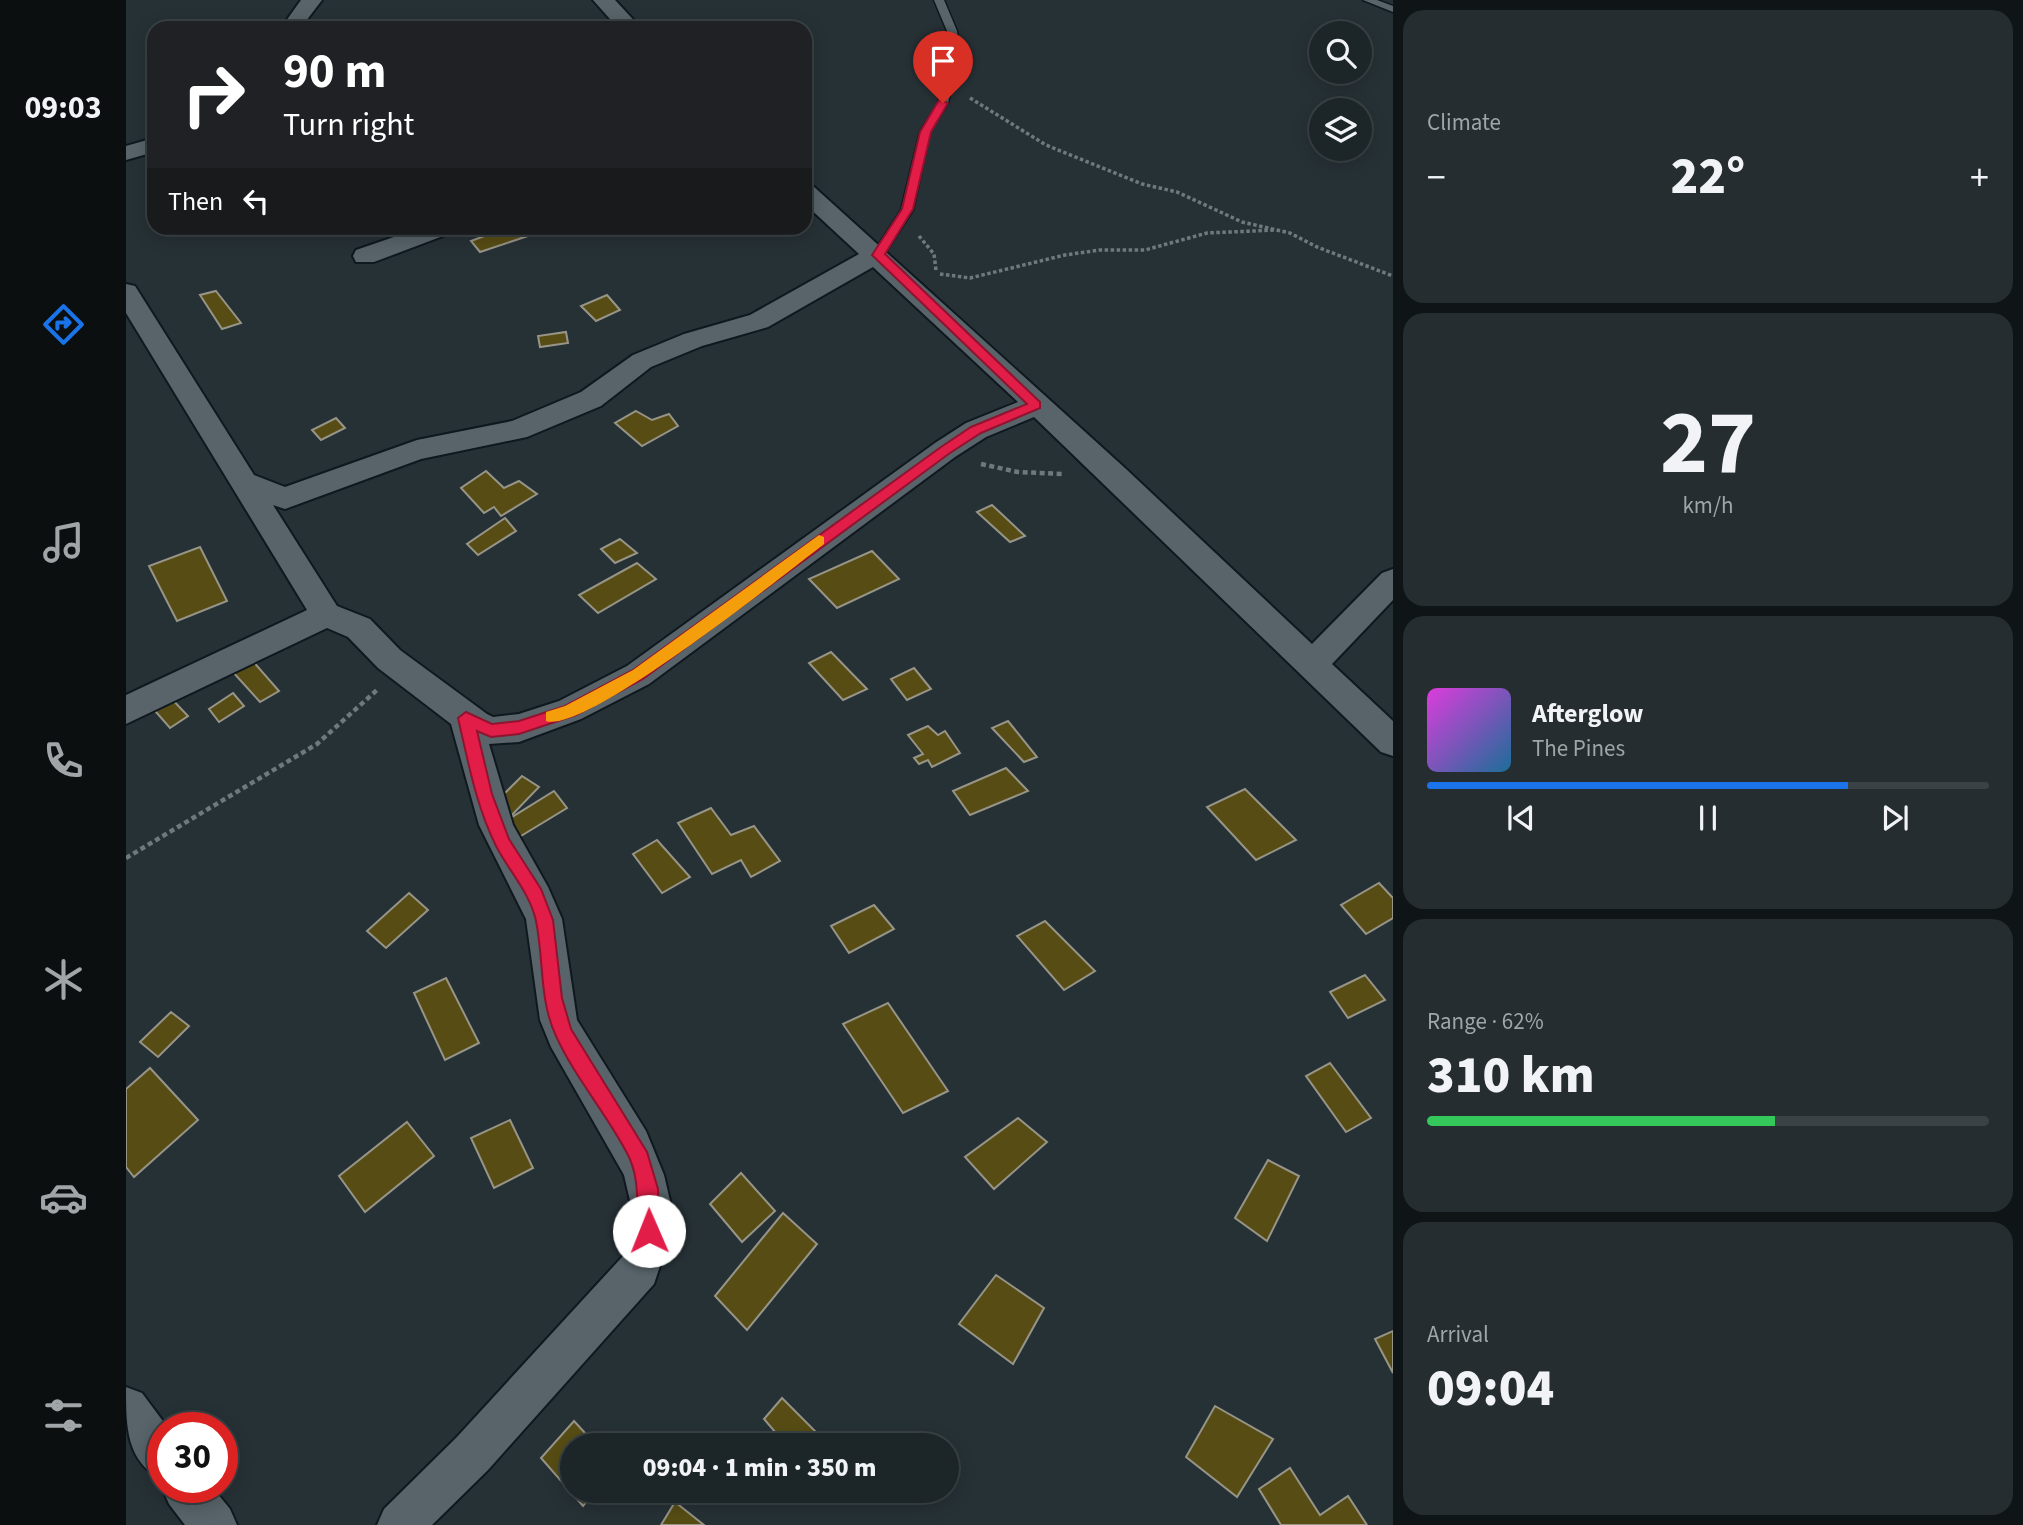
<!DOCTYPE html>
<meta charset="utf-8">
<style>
:root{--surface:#1c2528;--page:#252d30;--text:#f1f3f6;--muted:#a0a5a8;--line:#3a4245;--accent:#1a73e8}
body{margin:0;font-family:"Source Sans 3",sans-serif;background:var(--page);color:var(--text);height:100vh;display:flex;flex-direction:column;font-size:26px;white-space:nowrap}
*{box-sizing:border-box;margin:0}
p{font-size:23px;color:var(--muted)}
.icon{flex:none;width:38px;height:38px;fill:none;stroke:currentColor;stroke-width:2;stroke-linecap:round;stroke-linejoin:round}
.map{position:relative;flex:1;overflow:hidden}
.drawer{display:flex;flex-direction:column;gap:10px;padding:10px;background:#0f1416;width:630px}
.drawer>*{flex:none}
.banner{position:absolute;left:21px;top:21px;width:665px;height:214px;border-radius:21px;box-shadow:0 4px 18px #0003,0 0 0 2px var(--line);background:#202124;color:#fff;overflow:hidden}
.fabs{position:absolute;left:1183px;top:21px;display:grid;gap:14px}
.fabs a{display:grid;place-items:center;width:63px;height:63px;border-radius:50%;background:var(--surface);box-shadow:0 4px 18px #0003,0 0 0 2px var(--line);font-size:35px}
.speed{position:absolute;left:21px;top:1412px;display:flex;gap:14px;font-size:35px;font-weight:700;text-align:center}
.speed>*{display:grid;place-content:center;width:91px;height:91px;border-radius:50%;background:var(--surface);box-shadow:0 4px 18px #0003,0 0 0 2px var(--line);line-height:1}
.speed .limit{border:10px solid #d22;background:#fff;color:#111}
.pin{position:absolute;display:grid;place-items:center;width:60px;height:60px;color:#fff;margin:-72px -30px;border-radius:50% 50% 50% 0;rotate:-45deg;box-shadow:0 0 7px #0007}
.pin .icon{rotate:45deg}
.me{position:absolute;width:77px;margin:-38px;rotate:359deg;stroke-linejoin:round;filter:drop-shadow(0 0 5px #0008)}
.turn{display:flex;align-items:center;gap:24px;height:147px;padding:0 21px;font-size:32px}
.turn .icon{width:91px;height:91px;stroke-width:2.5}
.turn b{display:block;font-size:49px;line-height:60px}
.then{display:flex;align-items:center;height:66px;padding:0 21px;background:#0003;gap:14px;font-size:26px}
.big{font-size:52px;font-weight:800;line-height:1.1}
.drawer .tile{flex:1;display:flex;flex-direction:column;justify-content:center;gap:10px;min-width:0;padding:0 24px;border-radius:21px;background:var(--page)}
.drawer .dial{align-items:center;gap:0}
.dial b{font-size:91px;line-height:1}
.song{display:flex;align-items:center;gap:21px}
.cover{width:84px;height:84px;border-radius:10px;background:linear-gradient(135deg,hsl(300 70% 55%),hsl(200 70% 35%))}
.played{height:7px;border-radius:4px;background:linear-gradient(90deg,var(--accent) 75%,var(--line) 75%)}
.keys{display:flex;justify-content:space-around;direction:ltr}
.heat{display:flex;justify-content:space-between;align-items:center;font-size:38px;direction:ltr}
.charge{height:10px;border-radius:5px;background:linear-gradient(90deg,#34c759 62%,var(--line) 0)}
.trip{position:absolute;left:434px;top:1433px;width:399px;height:70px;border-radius:35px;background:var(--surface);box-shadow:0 4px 18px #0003,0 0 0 2px var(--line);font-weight:800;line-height:70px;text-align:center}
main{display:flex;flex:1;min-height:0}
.tab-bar{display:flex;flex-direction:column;width:126px;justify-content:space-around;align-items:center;background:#0b0f10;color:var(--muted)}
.tab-bar .icon{width:49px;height:49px}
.tab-bar .active{color:var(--accent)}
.tab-bar b{font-size:32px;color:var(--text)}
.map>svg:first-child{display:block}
.building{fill:#574d14;stroke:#979488;stroke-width:2}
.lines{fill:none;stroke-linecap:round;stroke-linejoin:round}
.service-casing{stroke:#0e181e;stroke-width:3}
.minor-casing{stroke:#0e181e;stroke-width:4}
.path-far1{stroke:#6f797d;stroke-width:3.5;stroke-dasharray:3.5 2.5;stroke-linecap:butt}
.path{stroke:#6f797d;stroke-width:4.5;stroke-dasharray:5 3.5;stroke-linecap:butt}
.service{fill:#58646a;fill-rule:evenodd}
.minor{fill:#58646a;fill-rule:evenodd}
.route{fill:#e11d48;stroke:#92132f;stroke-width:2}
.slow{fill:#f59e0b}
</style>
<main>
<nav class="tab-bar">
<b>09:03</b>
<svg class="icon active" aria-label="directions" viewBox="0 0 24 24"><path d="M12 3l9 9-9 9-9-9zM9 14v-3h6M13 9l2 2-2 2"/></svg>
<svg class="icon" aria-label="music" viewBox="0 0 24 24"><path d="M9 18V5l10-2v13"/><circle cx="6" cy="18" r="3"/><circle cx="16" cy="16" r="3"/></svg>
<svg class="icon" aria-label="phone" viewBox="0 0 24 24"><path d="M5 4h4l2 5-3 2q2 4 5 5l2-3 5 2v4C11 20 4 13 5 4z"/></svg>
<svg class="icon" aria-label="climate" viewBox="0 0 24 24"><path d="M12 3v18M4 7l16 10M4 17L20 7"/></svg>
<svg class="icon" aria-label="car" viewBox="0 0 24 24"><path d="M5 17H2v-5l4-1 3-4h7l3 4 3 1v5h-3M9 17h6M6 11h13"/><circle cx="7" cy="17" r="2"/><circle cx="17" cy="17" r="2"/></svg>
<svg class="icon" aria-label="filters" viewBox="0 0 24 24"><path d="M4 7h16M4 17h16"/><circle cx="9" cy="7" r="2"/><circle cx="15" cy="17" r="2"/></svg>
</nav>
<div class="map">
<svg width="1267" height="1525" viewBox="0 0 1267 1525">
<rect width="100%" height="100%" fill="#263136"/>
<g class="building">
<path d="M380,228H407L411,233L354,252L345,241Z"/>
<path d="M90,291L115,323L96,329L74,295Z"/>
<path d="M481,295L494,310L470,321L455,306Z"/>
<path d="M440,332L442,343L414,347L412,336Z"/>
<path d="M510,411L526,420L543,414L552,426L516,446L489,423Z"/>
<path d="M210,418L219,428L195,440L186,430Z"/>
<path d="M360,471L378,488L393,481L411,494L375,516L368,507L358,513L335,488Z"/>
<path d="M866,505L899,536L884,542L851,512Z"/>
<path d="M379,518L390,531L352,555L341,544Z"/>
<path d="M494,539L511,553L489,563L475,549Z"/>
<path d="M74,547L101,601L51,621L23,566Z"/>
<path d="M746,551L773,579L711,608L683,579Z"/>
<path d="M511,563L530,579L472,613L453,595Z"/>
<path d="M705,652L741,689L717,700L683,663Z"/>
<path d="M124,658L153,691L134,702L105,670Z"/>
<path d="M788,668L805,689L781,700L765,679Z"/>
<path d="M107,693L118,706L93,722L83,709Z"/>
<path d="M42,695L62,716L44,728L23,704Z"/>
<path d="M882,721L911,757L898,762L866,728Z"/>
<path d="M802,726L812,735L819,731L834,753L806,767L802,760L793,764L788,758L797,754L782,735Z"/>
<path d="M880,768L902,791L844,815L827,791Z"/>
<path d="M396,776L413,787L385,816L368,804Z"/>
<path d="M1119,789L1170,840L1130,860L1081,807Z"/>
<path d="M428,791L441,808L390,839L378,822Z"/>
<path d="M585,808L605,835L628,826L654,861L625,877L615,860L586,874L552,823Z"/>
<path d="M531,840L564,877L536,893L507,854Z"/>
<path d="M1253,883L1267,898V918L1240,934L1215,905Z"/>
<path d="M283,893L302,910L260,948L241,931Z"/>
<path d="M748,905L768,929L723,953L705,926Z"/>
<path d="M919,921L969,971L938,990L891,936Z"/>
<path d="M1239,975L1259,1000L1222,1018L1204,992Z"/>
<path d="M320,978L353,1043L319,1060L288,993Z"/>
<path d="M762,1003L822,1091L777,1113L717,1024Z"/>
<path d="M45,1012L63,1026L32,1057L14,1042Z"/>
<path d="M1204,1063L1245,1118L1220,1132L1180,1076Z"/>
<path d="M24,1068L72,1120L8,1177L0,1167V1089Z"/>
<path d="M892,1118L921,1142L868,1189L839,1157Z"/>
<path d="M384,1120L407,1168L368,1188L345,1138Z"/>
<path d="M281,1122L308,1156L239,1212L213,1176Z"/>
<path d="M1142,1160L1173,1176L1141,1241L1109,1218Z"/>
<path d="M615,1173L649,1211L616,1242L584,1204Z"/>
<path d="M657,1213L691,1244L621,1330L589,1296Z"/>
<path d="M870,1275L918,1308L887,1364L833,1324Z"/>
<path d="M1267,1331V1373L1249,1339Z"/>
<path d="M656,1398L697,1439L692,1446H661L638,1419Z"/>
<path d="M1089,1406L1147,1439L1111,1497L1060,1457Z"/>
<path d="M448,1421L471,1446H446V1491H469L457,1506L415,1458Z"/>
<path d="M1164,1468L1194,1515L1222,1496L1241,1525H1155L1133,1489Z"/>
<path d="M549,1502L578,1525H535Z"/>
</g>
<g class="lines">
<g class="service-casing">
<g id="service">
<path d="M808,0H818L831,31L834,55L822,103L804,132L787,210L756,258L752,259L746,255L775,210L794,132L812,103L824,55L821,31Z"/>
<path d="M1237,0H1251L1267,6V12Z"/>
</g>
</g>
<g class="minor-casing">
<g id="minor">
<path d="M175,0H196L180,21L181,28H159L160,21Z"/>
<path d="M467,0H489L515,28H492Z"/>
<path d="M28,138V152L0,160V146Z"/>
<path d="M679,184L687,186L1000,469L1186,644L1256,573L1267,569V600L1206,664L1267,721V756L1255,752L908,417L860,437L829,457L523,684L455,719L393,742L363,744L387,825L422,887L436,919L451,1020L520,1131L538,1175L545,1205L544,1236L528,1284L362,1470L306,1525H251L258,1509L330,1438L497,1256L503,1236L505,1205L498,1175L425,1047L414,1020L400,919L353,825L325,724L252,668L222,637L201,628L0,724V695L181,610L0,313V284L9,286L128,475L159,487L291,440L386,421L455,392L507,355L558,334L624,315L733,254L679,204ZM747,267L892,402L840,423L809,443L501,666L433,701L393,714L367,717L361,714L274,650L244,619L211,606L147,505L159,509L295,459L401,437L475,406L525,367L576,346L642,327Z"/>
<path d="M294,228H328L325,233L248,262H230L227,256L230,250Z"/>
<path d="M0,1387L16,1393L42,1428H37V1480C0,1462 0,1427 0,1387Z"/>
<path d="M36,1488H87L104,1509L111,1525H59L43,1504Z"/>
</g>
</g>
<g class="path-far1">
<path d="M844,98L920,145L1016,184L1051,192L1116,222L1164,233L1191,247L1267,276"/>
<path d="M793,236L808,254L810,270"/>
<path d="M814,274L844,278L939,255L974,250H1019L1081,233L1150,230"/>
</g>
<g class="path">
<path d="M855,464L892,472L936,474"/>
<path d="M0,858L191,744L251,690"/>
</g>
<use href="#service" class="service"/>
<use href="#minor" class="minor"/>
</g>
<path class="route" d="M813,100L822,103L805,132L787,209L759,254L914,402V408L855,433L824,453L517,679L450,715L393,734L365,737L351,731L366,794L383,839L415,889L427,920L436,998L445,1029L521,1152L532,1189L533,1231L530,1238L523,1241L516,1238C507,1215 517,1185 502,1155C481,1114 449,1078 430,1036C413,1000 418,960 410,921C404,893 383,871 370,846C350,806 342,761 332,718L340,712L366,724L393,721L439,706L507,670L815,447L845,427L901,404L746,255L776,209L794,132Z"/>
<path class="slow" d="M693,535L698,537V544C659,574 459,735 420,721V712L439,706L507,670Z"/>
</svg>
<div class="fabs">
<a><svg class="icon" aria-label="search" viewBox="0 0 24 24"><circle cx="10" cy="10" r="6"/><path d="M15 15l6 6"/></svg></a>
<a><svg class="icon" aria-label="layers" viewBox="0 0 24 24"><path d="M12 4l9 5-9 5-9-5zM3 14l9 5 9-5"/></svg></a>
</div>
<div class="speed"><div class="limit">30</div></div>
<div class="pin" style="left:817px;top:103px;background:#d93025"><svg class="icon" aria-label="arrive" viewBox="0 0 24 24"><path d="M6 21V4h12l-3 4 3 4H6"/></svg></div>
<svg class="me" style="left:523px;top:1231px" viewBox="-20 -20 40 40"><circle r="19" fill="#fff"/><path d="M0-13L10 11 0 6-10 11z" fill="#e11d48"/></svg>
<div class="trip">09:04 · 1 min · 350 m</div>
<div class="banner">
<div class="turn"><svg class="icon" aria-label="right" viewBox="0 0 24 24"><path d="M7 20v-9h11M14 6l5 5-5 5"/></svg><div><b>90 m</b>Turn right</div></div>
<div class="then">Then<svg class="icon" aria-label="left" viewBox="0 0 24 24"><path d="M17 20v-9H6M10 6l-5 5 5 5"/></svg></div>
</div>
</div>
<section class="drawer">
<div class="tile"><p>Climate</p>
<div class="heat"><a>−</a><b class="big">22°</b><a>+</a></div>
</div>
<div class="tile dial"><b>27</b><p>km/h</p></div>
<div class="tile">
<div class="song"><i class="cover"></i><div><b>Afterglow</b><p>The Pines</p></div></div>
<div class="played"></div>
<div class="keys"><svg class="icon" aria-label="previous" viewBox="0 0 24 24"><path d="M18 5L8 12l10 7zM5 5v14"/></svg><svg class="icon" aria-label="pause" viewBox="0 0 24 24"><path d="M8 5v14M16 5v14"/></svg><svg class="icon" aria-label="next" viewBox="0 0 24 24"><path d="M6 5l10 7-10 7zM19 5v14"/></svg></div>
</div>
<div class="tile"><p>Range · 62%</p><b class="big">310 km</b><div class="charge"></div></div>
<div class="tile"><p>Arrival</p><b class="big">09:04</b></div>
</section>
</main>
